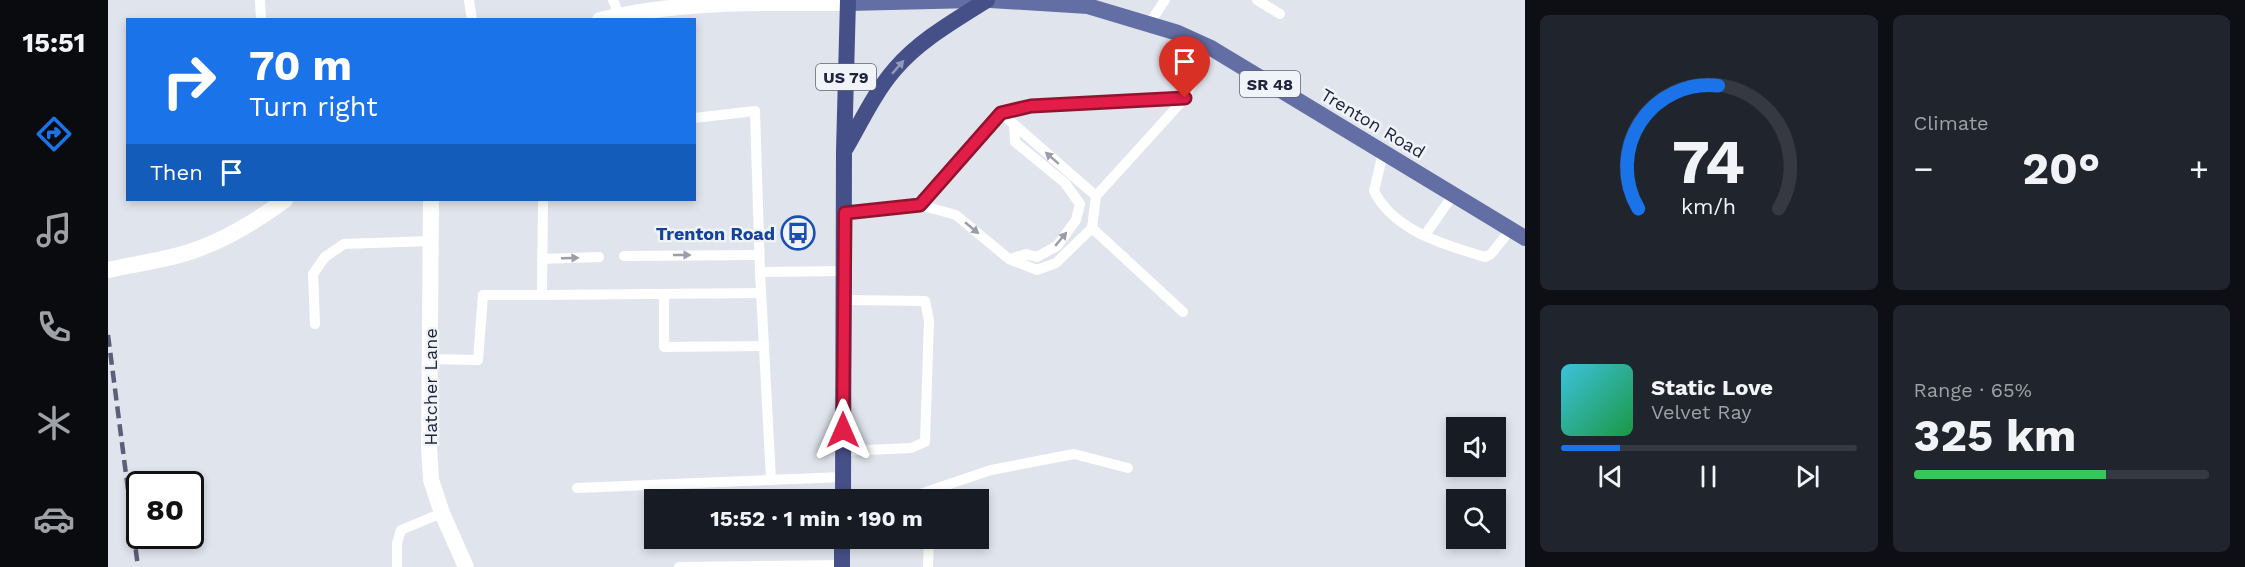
<!DOCTYPE html>
<meta charset="utf-8">
<style>
:root{--surface:#171b24;--page:#20242c;--text:#f1f3f6;--muted:#9ea1a6;--line:#363941;--accent:#1a73e8}
body{margin:0;font-family:"Work Sans",sans-serif;background:var(--page);color:var(--text);height:100vh;display:flex;flex-direction:column;font-size:22px;white-space:nowrap}
*{box-sizing:border-box;margin:0}
p{font-size:20px;color:var(--muted)}
.icon{flex:none;width:33px;height:33px;fill:none;stroke:currentColor;stroke-width:2;stroke-linecap:round;stroke-linejoin:round}
.map{position:relative;flex:1;overflow:hidden}
.details{display:flex;flex-direction:column;gap:15px;padding:15px;background:#0d0f14;width:720px}
.details>*{flex:none}
.top-card{position:absolute;left:18px;top:18px;width:570px;height:183px;border-radius:0px;box-shadow:0 3px 9px #0003;background:#1a73e8;color:#fff;overflow:hidden}
.tools{position:absolute;left:1338px;top:417px;display:grid;gap:12px}
.tools a{display:grid;place-items:center;width:60px;height:60px;border-radius:0px;background:var(--surface);box-shadow:0 3px 9px #0003;font-size:30px}
.speed{position:absolute;left:18px;top:471px;display:flex;gap:12px;font-size:30px;font-weight:700;text-align:center}
.speed>*{display:grid;place-content:center;width:78px;height:78px;border-radius:50%;background:var(--surface);box-shadow:0 3px 9px #0003;line-height:1}
.speed .limit{border:3px solid #111;border-radius:9px;background:#fff;color:#111}
.pin{position:absolute;display:grid;place-items:center;width:51px;height:51px;color:#fff;margin:-62px -26px;border-radius:50% 50% 50% 0;rotate:-45deg;box-shadow:0 0 6px #0007}
.pin .icon{rotate:45deg}
.me{position:absolute;width:66px;margin:-33px;rotate:0deg;stroke-linejoin:round;filter:drop-shadow(0 0 4px #0008)}
.turn{display:flex;align-items:center;gap:21px;height:126px;padding:0 24px;font-size:27px}
.turn .icon{width:78px;height:78px;stroke-width:2.5}
.turn b{display:block;font-size:42px;line-height:51px}
.then{display:flex;align-items:center;height:57px;padding:0 24px;background:#0003;gap:12px;font-size:22px}
.big{font-size:45px;font-weight:700;line-height:1.1}
.details .card{flex:1;display:flex;flex-direction:column;justify-content:center;gap:9px;min-width:0;padding:0 21px;border-radius:9px;background:var(--page)}
.details .dial{align-items:center;gap:0}
.dial svg{height:156px;overflow:visible;fill:none;stroke:var(--line);stroke-width:7;stroke-linecap:round;text-anchor:middle}
.dial text{fill:var(--text);stroke:none}
.song{display:flex;align-items:center;gap:18px}
.cover{width:72px;height:72px;border-radius:9px;background:linear-gradient(135deg,hsl(190 70% 55%),hsl(140 70% 35%))}
.played{height:6px;border-radius:3px;background:linear-gradient(90deg,var(--accent) 20%,var(--line) 20%)}
.keys{display:flex;justify-content:space-around;direction:ltr}
.heat{display:flex;justify-content:space-between;align-items:center;font-size:33px;direction:ltr}
.charge{height:9px;border-radius:4px;background:linear-gradient(90deg,#34c759 65%,var(--line) 0)}
.details .tiles{flex:1;display:grid;gap:15px;grid-template-columns:repeat(2,1fr)}
.trip{position:absolute;left:536px;top:489px;width:345px;height:60px;border-radius:0px;background:var(--surface);box-shadow:0 3px 9px #0003;font-weight:700;line-height:60px;text-align:center}
main{display:flex;flex:1;min-height:0}
.tab-bar{display:flex;flex-direction:column;width:108px;justify-content:space-around;align-items:center;background:#090b0e;color:var(--muted)}
.tab-bar .icon{width:42px;height:42px}
.tab-bar .on{color:var(--accent)}
.tab-bar b{font-size:27px;color:var(--text)}
.map>svg:first-child{display:block}
.lines{fill:none;stroke-linecap:round;stroke-linejoin:round}
.service{stroke:#fff;stroke-width:10}
.minor{stroke:#fff;stroke-width:16}
.tertiary{stroke:#fff;stroke-width:16}
.primary{stroke:#626ea4;stroke-width:16}
.trunk{stroke:#465088;stroke-width:16}
.rail{stroke:#5a6079;stroke-width:4.5;stroke-dasharray:12 6;stroke-linecap:butt}
.oneway{fill:#929aba}
.oneway2{fill:#9b9da8}
.route-casing{stroke:#92132f;stroke-width:15}
.route{stroke:#e11d48;stroke-width:10}
.labels{text-anchor:middle;dominant-baseline:central;stroke-width:5;stroke-linejoin:round;paint-order:stroke}
.shield{fill:#f0f4f8;stroke:#5e6375;stroke-width:1.5}
.shield-label{font-size:16px;font-weight:bold;fill:#20253d}
.street-label{font-size:18px;fill:#20253d;stroke:#f0f4f8}
.transit-label{font-size:18px;font-weight:bold;fill:#164399;stroke:#f0f4f8;text-anchor:end}
</style>
<main>
<nav class="tab-bar">
<b>15:51</b>
<svg class="icon on" aria-label="directions" viewBox="0 0 24 24"><path d="M12 3l9 9-9 9-9-9zM9 14v-3h6M13 9l2 2-2 2"/></svg>
<svg class="icon" aria-label="music" viewBox="0 0 24 24"><path d="M9 18V5l10-2v13"/><circle cx="6" cy="18" r="3"/><circle cx="16" cy="16" r="3"/></svg>
<svg class="icon" aria-label="phone" viewBox="0 0 24 24"><path d="M5 4h4l2 5-3 2q2 4 5 5l2-3 5 2v4C11 20 4 13 5 4z"/></svg>
<svg class="icon" aria-label="climate" viewBox="0 0 24 24"><path d="M12 3v18M4 7l16 10M4 17L20 7"/></svg>
<svg class="icon" aria-label="car" viewBox="0 0 24 24"><path d="M5 17H2v-5l4-1 3-4h7l3 4 3 1v5h-3M9 17h6M6 11h13"/><circle cx="7" cy="17" r="2"/><circle cx="17" cy="17" r="2"/></svg>
</nav>
<div class="map">
<svg width="1417" height="567" viewBox="0 0 1417 567">
<rect width="100%" height="100%" fill="#e0e4ec"/>
<g class="lines">
<g class="service">
<path d="M152,0L153,20"/>
<path d="M361,0L364,20"/>
<path d="M505,0L511,15"/>
<path d="M1149,0L1172,14"/>
<path d="M1041,24L1057,0"/>
<path d="M893,113L988,196"/>
<path d="M586,118L647,111L652,272L737,271"/>
<path d="M1275,153L1266,191C1286,231 1337,245 1377,257L1383,254L1403,229"/>
<path d="M435,200L434,295L653,293"/>
<path d="M812,205L893,113L923,106L1077,98"/>
<path d="M737,213L812,205L848,215L901,259L929,270L948,263L984,228L988,196L1077,98L1103,48"/>
<path d="M984,228L1075,312"/>
<path d="M1317,235L1345,195"/>
<path d="M516,256L651,255"/>
<path d="M434,259L491,257"/>
<path d="M902,259L918,254L929,257L949,246L968,220L972,204L957,183L907,142L906,125"/>
<path d="M652,272L663,480"/>
<path d="M556,294V347L656,346"/>
<path d="M207,324L205,274L217,257L236,244L322,241"/>
<path d="M323,359L370,360L375,295H434"/>
<path d="M735,451L803,448L817,442L821,321L817,301L736,300"/>
<path d="M469,488L735,477"/>
<path d="M735,497L809,495L883,470L966,454L1020,468"/>
<path d="M289,567V543L293,530L334,513"/>
<path d="M571,567L734,565"/>
<path d="M820,567L821,538"/>
</g>
<path class="minor" d="M323,200L321,448L323,480L334,513L358,567"/>
<g class="tertiary">
<path d="M492,20C573,0 657,3 740,3"/>
<path d="M0,270C26,264 52,261 78,253C115,242 147,222 177,200"/>
</g>
<g class="primary">
<path d="M882,0L980,6L1070,33L1103,48L1417,238"/>
<path d="M740,3L867,0"/>
</g>
<g class="trunk">
<path d="M738,148C753,122 767,92 787,69C812,40 846,21 879,0"/>
<path d="M735,500L736,151L740,0"/>
<path d="M734,567V538"/>
</g>
<path class="rail" d="M0,335L30,567"/>
</g>
<defs><path id="oneway-solid" d="M-6-.8H1V-3.2L6.5 0L1 3.2V.8H-6Z" transform="scale(1.5)"/></defs>
<use class="oneway" href="#oneway-solid" transform="translate(790 67) rotate(-49)"/>
<g class="oneway2">
<use href="#oneway-solid" transform="translate(944 158) rotate(-139)"/>
<use href="#oneway-solid" transform="translate(864 228) rotate(40)"/>
<use href="#oneway-solid" transform="translate(953 239) rotate(-50)"/>
<use href="#oneway-solid" transform="translate(574 255)"/>
<use href="#oneway-solid" transform="translate(462 258) rotate(-2)"/>
</g>
<g class="lines">
<g class="route-casing">
<path id="route" d="M735,430L737,213L812,205L893,113L923,106L1077,98"/>
</g>
<use href="#route" class="route"/>
</g>
<defs>
<g id="bus-ring" transform="scale(1.725)"><circle r="9.5" fill="#f0f4f8" stroke="#1a4fb4" stroke-width="1.5"/><path d="M-5-6H5V4H4V6H2V4H-2V6H-4V4H-5ZM-3.5-4V0h7V-4ZM-3.5 1.2v1.5H-2V1.2ZM2 1.2v1.5H3.5V1.2Z" fill="#1a4fb4"/></g>
</defs>
<g fill-rule="evenodd">
<use href="#bus-ring" x="690" y="233"/>
</g>
<g class="labels">
<g class="shield">
<rect x="708" y="64" width="60" height="26" rx="4.5"/>
<rect x="1132" y="71" width="60" height="26" rx="4.5"/>
</g>
<g class="shield-label">
<text x="738" y="77">US 79</text>
<text x="1162" y="84">SR 48</text>
</g>
<g class="street-label">
<text transform="translate(1265 123) rotate(31)">Trenton Road</text>
<text transform="translate(322 387) rotate(-90)">Hatcher Lane</text>
</g>
<g class="transit-label">
<text x="667" y="233">Trenton Road</text>
</g>
</g>
</svg>
<div class="tools">
<a><svg class="icon" aria-label="sound" viewBox="0 0 24 24"><path d="M4 9h4l5-4v14l-5-4H4zM17 9q2 3 0 6"/></svg></a>
<a><svg class="icon" aria-label="search" viewBox="0 0 24 24"><circle cx="10" cy="10" r="6"/><path d="M15 15l6 6"/></svg></a>
</div>
<div class="speed"><div class="limit">80</div></div>
<div class="pin" style="left:1077px;top:98px;background:#d93025"><svg class="icon" aria-label="arrive" viewBox="0 0 24 24"><path d="M6 21V4h12l-3 4 3 4H6"/></svg></div>
<svg class="me" style="left:735px;top:430px" viewBox="-20 -20 40 40"><path d="M0-17L14 15 0 8-14 15z" fill="#e11d48" stroke="#fff" stroke-width="4"/></svg>
<div class="trip">15:52 · 1 min · 190 m</div>
<div class="top-card">
<div class="turn"><svg class="icon" aria-label="right" viewBox="0 0 24 24"><path d="M7 20v-9h11M14 6l5 5-5 5"/></svg><div><b>70 m</b>Turn right</div></div>
<div class="then">Then<svg class="icon" aria-label="arrive" viewBox="0 0 24 24"><path d="M6 21V4h12l-3 4 3 4H6"/></svg></div>
</div>
</div>
<section class="details">
<div class="tiles">
<div class="card dial"><svg viewBox="0 0 100 80">
<path d="M14 69A42 42 0 1 1 86 69"/>
<path d="M14 69A42 42 0 0 1 55 6" stroke="#1a73e8"/>
<text x="50" y="56" font-size="32" font-weight="700">74</text>
<text x="50" y="72" font-size="11">km/h</text>
</svg></div>
<div class="card"><p>Climate</p>
<div class="heat"><a>−</a><b class="big">20°</b><a>+</a></div>
</div>
<div class="card">
<div class="song"><i class="cover"></i><div><b>Static Love</b><p>Velvet Ray</p></div></div>
<div class="played"></div>
<div class="keys"><svg class="icon" aria-label="previous" viewBox="0 0 24 24"><path d="M18 5L8 12l10 7zM5 5v14"/></svg><svg class="icon" aria-label="pause" viewBox="0 0 24 24"><path d="M8 5v14M16 5v14"/></svg><svg class="icon" aria-label="next" viewBox="0 0 24 24"><path d="M6 5l10 7-10 7zM19 5v14"/></svg></div>
</div>
<div class="card"><p>Range · 65%</p><b class="big">325 km</b><div class="charge"></div></div>
</div>
</section>
</main>
